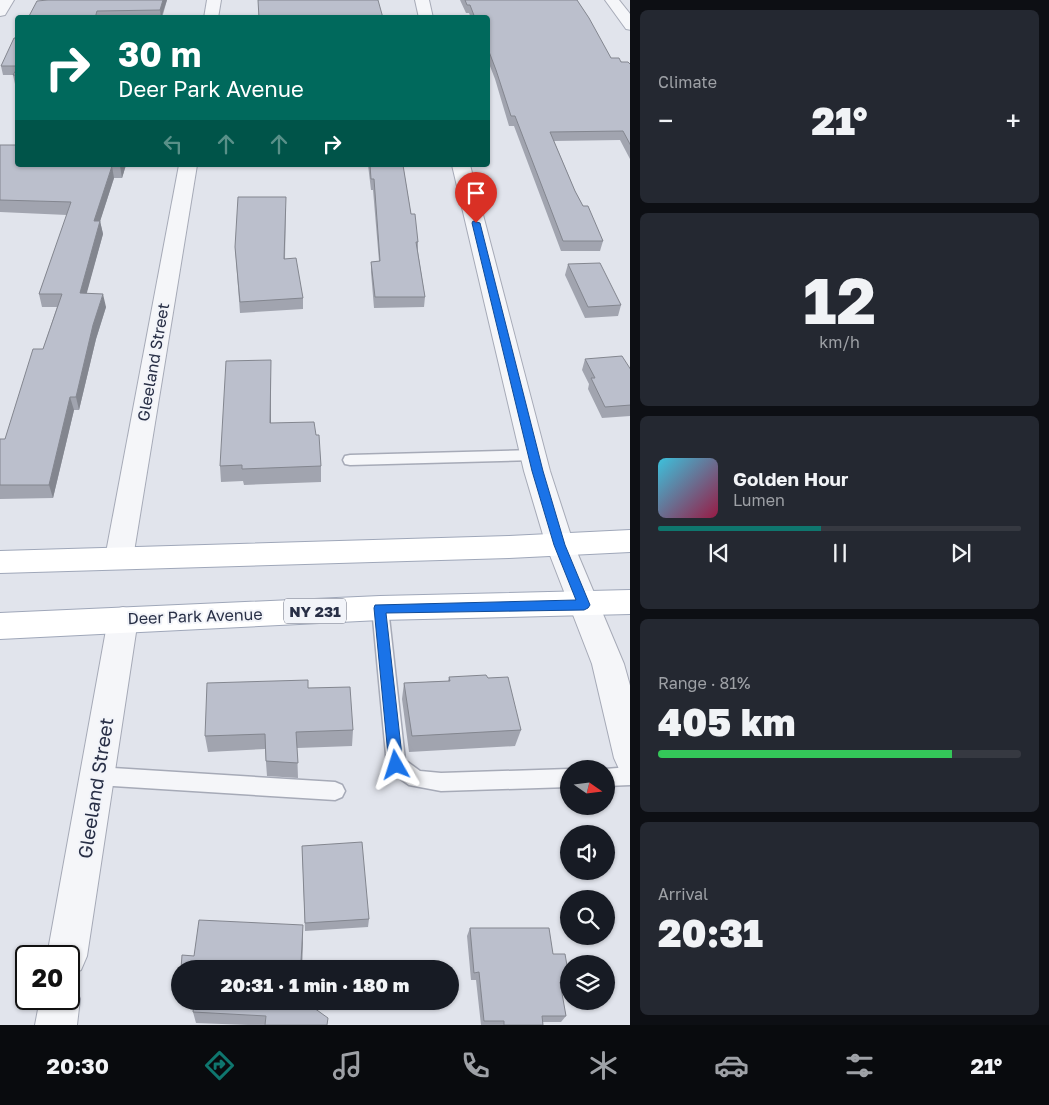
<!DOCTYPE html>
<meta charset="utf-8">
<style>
:root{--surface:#171b24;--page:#242831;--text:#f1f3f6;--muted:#9ea1a6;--line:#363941;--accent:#0f766e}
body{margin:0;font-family:"Golos Text",sans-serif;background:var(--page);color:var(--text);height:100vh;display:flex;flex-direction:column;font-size:19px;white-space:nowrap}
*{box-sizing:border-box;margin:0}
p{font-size:16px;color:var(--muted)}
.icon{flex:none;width:28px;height:28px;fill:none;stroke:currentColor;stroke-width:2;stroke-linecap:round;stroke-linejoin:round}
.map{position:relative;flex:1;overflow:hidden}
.details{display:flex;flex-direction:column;gap:10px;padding:10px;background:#0d0f14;width:419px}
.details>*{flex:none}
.top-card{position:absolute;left:15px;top:15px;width:475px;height:152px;border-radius:5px;box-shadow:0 1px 4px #0004;background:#00695c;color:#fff;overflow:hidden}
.needle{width:32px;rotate:104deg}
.buttons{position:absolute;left:560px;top:760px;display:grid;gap:10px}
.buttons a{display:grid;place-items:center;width:55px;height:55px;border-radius:50%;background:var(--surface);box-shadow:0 1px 4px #0004;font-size:25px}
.speed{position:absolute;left:15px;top:945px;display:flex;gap:10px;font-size:25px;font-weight:700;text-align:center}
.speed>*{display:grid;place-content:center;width:65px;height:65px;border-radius:50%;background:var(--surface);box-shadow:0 1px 4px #0004;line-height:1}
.speed .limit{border:2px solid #111;border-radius:8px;background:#fff;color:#111}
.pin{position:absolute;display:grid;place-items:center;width:42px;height:42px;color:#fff;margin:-51px -21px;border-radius:50% 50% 50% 0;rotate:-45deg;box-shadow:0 0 5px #0007}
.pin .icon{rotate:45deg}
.me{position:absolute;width:55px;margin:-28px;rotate:354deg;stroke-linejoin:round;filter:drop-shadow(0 0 4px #0008)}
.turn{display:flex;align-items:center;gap:18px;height:105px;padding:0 20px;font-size:22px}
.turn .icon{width:65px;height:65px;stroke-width:2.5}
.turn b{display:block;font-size:35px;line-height:42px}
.lanes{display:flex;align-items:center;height:48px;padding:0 20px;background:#0003;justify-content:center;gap:25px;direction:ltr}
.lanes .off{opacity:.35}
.big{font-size:38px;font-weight:800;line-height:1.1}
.details .widget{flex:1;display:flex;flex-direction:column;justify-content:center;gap:8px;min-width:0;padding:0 18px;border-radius:8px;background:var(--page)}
.details .dial{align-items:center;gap:0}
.dial b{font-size:65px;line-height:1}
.song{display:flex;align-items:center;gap:15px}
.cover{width:60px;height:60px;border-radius:8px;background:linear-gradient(135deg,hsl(190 70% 55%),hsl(340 70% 35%))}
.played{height:5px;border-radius:2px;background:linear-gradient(90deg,var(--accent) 45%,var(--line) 45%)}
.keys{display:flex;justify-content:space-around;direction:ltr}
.heat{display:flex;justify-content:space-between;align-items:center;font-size:28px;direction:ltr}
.charge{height:8px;border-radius:4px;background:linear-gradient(90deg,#34c759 81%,var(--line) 0)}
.trip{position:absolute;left:171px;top:960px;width:288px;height:50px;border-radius:25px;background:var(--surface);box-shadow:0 1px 4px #0004;font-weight:800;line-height:50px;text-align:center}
.tab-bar{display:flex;height:80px;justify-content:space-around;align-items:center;background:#090b0e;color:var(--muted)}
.tab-bar .icon{width:35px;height:35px}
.tab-bar .on{color:var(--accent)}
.tab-bar b{font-size:22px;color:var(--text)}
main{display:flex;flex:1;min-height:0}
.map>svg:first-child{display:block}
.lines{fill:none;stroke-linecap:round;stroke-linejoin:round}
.lane-casing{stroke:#a6aab7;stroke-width:3}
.street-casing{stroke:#a6aab7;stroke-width:2}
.primary-casing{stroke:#9fa7b9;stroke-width:2}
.lane{fill:#f5f6f9;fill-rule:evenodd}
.street{fill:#f5f6f9;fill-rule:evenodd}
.primary{fill:#fff;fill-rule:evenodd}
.wall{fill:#a1a4af}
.shaded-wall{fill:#83868f}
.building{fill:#bbbfcc;stroke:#83868f}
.route{fill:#1a73e8;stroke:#114b97}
.labels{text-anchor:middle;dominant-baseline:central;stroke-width:4;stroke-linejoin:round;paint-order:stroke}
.shield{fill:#f2f4f9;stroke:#656a7c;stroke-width:1}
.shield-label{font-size:15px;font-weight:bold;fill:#282f46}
.street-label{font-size:16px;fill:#282f46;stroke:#f2f4f9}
.near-street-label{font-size:19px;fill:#282f46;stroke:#f2f4f9}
</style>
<main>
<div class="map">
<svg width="631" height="1025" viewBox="0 0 631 1025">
<rect width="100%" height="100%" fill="#e1e4ec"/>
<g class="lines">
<g class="lane-casing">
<g id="lane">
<path d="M534,450L539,451L541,455L539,459L534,460L350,465L345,464L343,460L345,456L350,455Z"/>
<path d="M380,601L386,603L388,608L405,760L420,771L441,773L569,769V787L441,791L409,785L389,771L387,765L372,608L374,603Z"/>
<path d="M97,767L335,782L342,785L345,791L342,797L335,800L97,785L90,782L88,776L90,770Z"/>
<path d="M631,767V785L606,786V769H605Z"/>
</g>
</g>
<g class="street-casing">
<g id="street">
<path d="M0,0H14L5,15L0,16Z"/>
<path d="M207,0H221L218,18H204Z"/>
<path d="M415,0H429L433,18H419Z"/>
<path d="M605,0H619L631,15V30L626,29Z"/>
<path d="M179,165H197L133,558L129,566L119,569L109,566L105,558Z"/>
<path d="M452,165H470L550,471L574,545L624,664L631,689V773L619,769L614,758L592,664L546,545L524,471Z"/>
<path d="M123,607L134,610L138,619L87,956L81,970L69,975V956H47L108,619L112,610Z"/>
<path d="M69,982L74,985L80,999L77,1025H35L40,999H69Z"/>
</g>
</g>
<g class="primary-casing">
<g id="primary">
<path d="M631,530V552L509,558L0,573V551L509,536Z"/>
<path d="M631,590V614L380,620L0,639V613L380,596Z"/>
</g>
</g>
<use href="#lane" class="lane"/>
<use href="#street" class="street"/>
<use href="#primary" class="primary"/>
</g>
<g class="wall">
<path d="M48,0H167L162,18H28Z"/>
<path d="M460,0H577L611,58L631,65V161L620,140L554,141L575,191L583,206L603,241L600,251H561L514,126H509L495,79L488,61V18H471L469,13H466Z"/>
<path d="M18,38V84H15L13,75H3L1,66Z"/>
<path d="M0,145L18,165H126L122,178H114L100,221L103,234L86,294L106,307L96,339L79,410H74L53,498L0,499V439H5L43,349L57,307H42L39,294L67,215L0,212Z"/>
<path d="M368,165H403L411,214L418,242V252L425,297L424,307L374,308L371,272V262L379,261L373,190H371Z"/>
<path d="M286,208L285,259L303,298V309L240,313L235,247Z"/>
<path d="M568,264L621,305L618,316L585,318L565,275Z"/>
<path d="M585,359L631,370V416L602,418L588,389L589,384L582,370Z"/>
<path d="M271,377V423L316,435L321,466V482L244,485L243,481L221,482L220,466Z"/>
<path d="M449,677L521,730L515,746L409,752L402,699L404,683L448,681Z"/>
<path d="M308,688L353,730L352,746L297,748L298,778L267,776L265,749L208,752L205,736Z"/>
<path d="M302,846L369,919L368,927L305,931Z"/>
<path d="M470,928L553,954L569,977V983L565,989H561L566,1016L561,1022H543V1025H481L476,980H471L467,936Z"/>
<path d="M194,1001H314V1008L327,1025H248L196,1023L193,1012Z"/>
</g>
<g class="shaded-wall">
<path d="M163,0H167L161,18L160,10Z"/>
<path d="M121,165H126L122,178L120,166Z"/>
<path d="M112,166L114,178L96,234L94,221Z"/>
<path d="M100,221L103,234L83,307L80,293Z"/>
<path d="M103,294L106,307L96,339L79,410L76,397L93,325Z"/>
<path d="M271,360V439L270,423Z"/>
<path d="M70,397L74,410L53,498L49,485Z"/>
<path d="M303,925V937L302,969L301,962Z"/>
</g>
<g class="building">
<path d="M48,0H163L160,10L97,11L95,18H28L37,1Z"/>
<path d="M258,0H378L383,18H259Z"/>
<path d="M465,0H577L589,18L611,58H619L621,62H628L631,65V146L623,131L550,132L575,191L583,206H588L603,241H563L515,116H511L496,70L488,49V18H475L470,5H467Z"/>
<path d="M14,38H18V66H1Z"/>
<path d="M18,67V75H13Z"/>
<path d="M0,145H18V165H121L120,166H112L94,221H100L80,293L103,294L93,325L76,397H70L49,485H0V439H5L33,349H43L62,294H39L71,202L0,200Z"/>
<path d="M370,165H403L411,214H415L418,242H416L425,297H375L371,262L380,261L374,179H371Z"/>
<path d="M238,197H286L284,259L296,258L303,298L240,302L235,247Z"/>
<path d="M600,263L621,305L588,307L568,264Z"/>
<path d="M622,356L631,370V405L605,407L591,378H595L585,359Z"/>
<path d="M271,360L270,423L314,422L316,435H319L321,466L242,469V465L220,466L226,361Z"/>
<path d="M486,675L488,678L508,677L521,730L412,736L404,683L450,681L449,677Z"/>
<path d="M308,680V688L350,687L353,730L296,732L298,763L266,761L265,734L205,736L207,683Z"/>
<path d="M362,842L369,919L305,923L302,846Z"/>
<path d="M199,920L303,925L301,962L309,969H181L182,955L194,956Z"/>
<path d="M470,928H549L553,954H565L569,977V982H560L566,1016H542L543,1025H504V1021H484L479,972L474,973Z"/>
<path d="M194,1001H314V1008L328,1018L327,1025H265L266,1016L193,1012Z"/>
</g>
<path class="route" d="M473,221L480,223L543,471L565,545L590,605L588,608L584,610L386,613L403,765L401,770L396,772L391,770L389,765L374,608L375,605L576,600L554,545L532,471L472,223Z"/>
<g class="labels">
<rect class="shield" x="284" y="598.5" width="62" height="25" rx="4"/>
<g class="shield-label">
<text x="315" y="611">NY 231</text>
</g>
<g class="street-label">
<text transform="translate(153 362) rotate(-80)">Gleeland Street</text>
<text transform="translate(195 616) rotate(-2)">Deer Park Avenue</text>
</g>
<g class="near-street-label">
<text transform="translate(95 788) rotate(-81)">Gleeland Street</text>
</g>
</g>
</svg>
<div class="buttons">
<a><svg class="needle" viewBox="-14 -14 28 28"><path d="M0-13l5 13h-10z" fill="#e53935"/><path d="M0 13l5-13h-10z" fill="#9ea1a6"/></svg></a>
<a><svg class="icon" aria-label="sound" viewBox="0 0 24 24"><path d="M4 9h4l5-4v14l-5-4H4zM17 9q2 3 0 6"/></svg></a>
<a><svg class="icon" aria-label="search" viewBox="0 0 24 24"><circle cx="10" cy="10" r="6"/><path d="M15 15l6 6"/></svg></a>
<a><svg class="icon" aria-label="layers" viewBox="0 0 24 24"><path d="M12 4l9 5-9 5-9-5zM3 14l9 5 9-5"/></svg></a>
</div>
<div class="speed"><div class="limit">20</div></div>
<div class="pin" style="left:476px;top:223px;background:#d93025"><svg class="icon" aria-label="arrive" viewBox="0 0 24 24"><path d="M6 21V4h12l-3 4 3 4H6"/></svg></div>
<svg class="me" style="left:396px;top:765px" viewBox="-20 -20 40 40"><path d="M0-17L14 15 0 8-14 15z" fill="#1a73e8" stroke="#fff" stroke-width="4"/></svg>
<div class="trip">20:31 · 1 min · 180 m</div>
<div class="top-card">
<div class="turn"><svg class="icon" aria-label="right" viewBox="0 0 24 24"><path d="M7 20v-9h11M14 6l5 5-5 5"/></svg><div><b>30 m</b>Deer Park Avenue</div></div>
<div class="lanes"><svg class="icon off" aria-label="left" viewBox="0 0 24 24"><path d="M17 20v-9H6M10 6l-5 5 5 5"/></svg><svg class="icon off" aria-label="ahead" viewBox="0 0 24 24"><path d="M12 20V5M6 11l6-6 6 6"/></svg><svg class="icon off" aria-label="ahead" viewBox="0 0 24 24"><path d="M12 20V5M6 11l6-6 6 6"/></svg><svg class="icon" aria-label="right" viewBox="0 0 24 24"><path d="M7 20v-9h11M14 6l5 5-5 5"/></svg></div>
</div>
</div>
<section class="details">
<div class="widget"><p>Climate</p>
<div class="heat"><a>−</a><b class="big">21°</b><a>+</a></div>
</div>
<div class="widget dial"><b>12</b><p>km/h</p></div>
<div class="widget">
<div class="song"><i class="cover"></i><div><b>Golden Hour</b><p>Lumen</p></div></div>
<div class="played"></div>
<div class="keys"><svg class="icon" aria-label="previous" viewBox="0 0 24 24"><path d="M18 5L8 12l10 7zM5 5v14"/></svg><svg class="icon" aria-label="pause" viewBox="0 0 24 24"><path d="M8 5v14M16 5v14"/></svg><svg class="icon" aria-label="next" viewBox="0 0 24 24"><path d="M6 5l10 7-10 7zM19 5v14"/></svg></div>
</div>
<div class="widget"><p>Range · 81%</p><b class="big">405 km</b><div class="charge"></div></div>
<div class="widget"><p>Arrival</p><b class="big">20:31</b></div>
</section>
</main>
<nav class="tab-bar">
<b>20:30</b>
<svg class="icon on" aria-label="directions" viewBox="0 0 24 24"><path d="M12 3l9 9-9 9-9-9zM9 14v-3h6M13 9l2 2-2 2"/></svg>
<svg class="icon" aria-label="music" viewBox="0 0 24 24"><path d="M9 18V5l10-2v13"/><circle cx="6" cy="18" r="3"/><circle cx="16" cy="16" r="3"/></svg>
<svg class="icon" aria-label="phone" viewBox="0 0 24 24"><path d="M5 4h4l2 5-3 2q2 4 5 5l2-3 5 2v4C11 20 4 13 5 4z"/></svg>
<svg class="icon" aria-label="climate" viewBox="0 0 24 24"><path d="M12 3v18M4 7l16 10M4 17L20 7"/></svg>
<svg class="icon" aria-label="car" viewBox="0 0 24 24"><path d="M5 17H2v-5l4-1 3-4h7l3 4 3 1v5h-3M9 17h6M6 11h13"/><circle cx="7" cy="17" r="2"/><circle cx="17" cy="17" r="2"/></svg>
<svg class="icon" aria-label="filters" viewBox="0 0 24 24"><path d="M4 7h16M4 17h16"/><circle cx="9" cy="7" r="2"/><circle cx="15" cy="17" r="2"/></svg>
<b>21°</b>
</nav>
